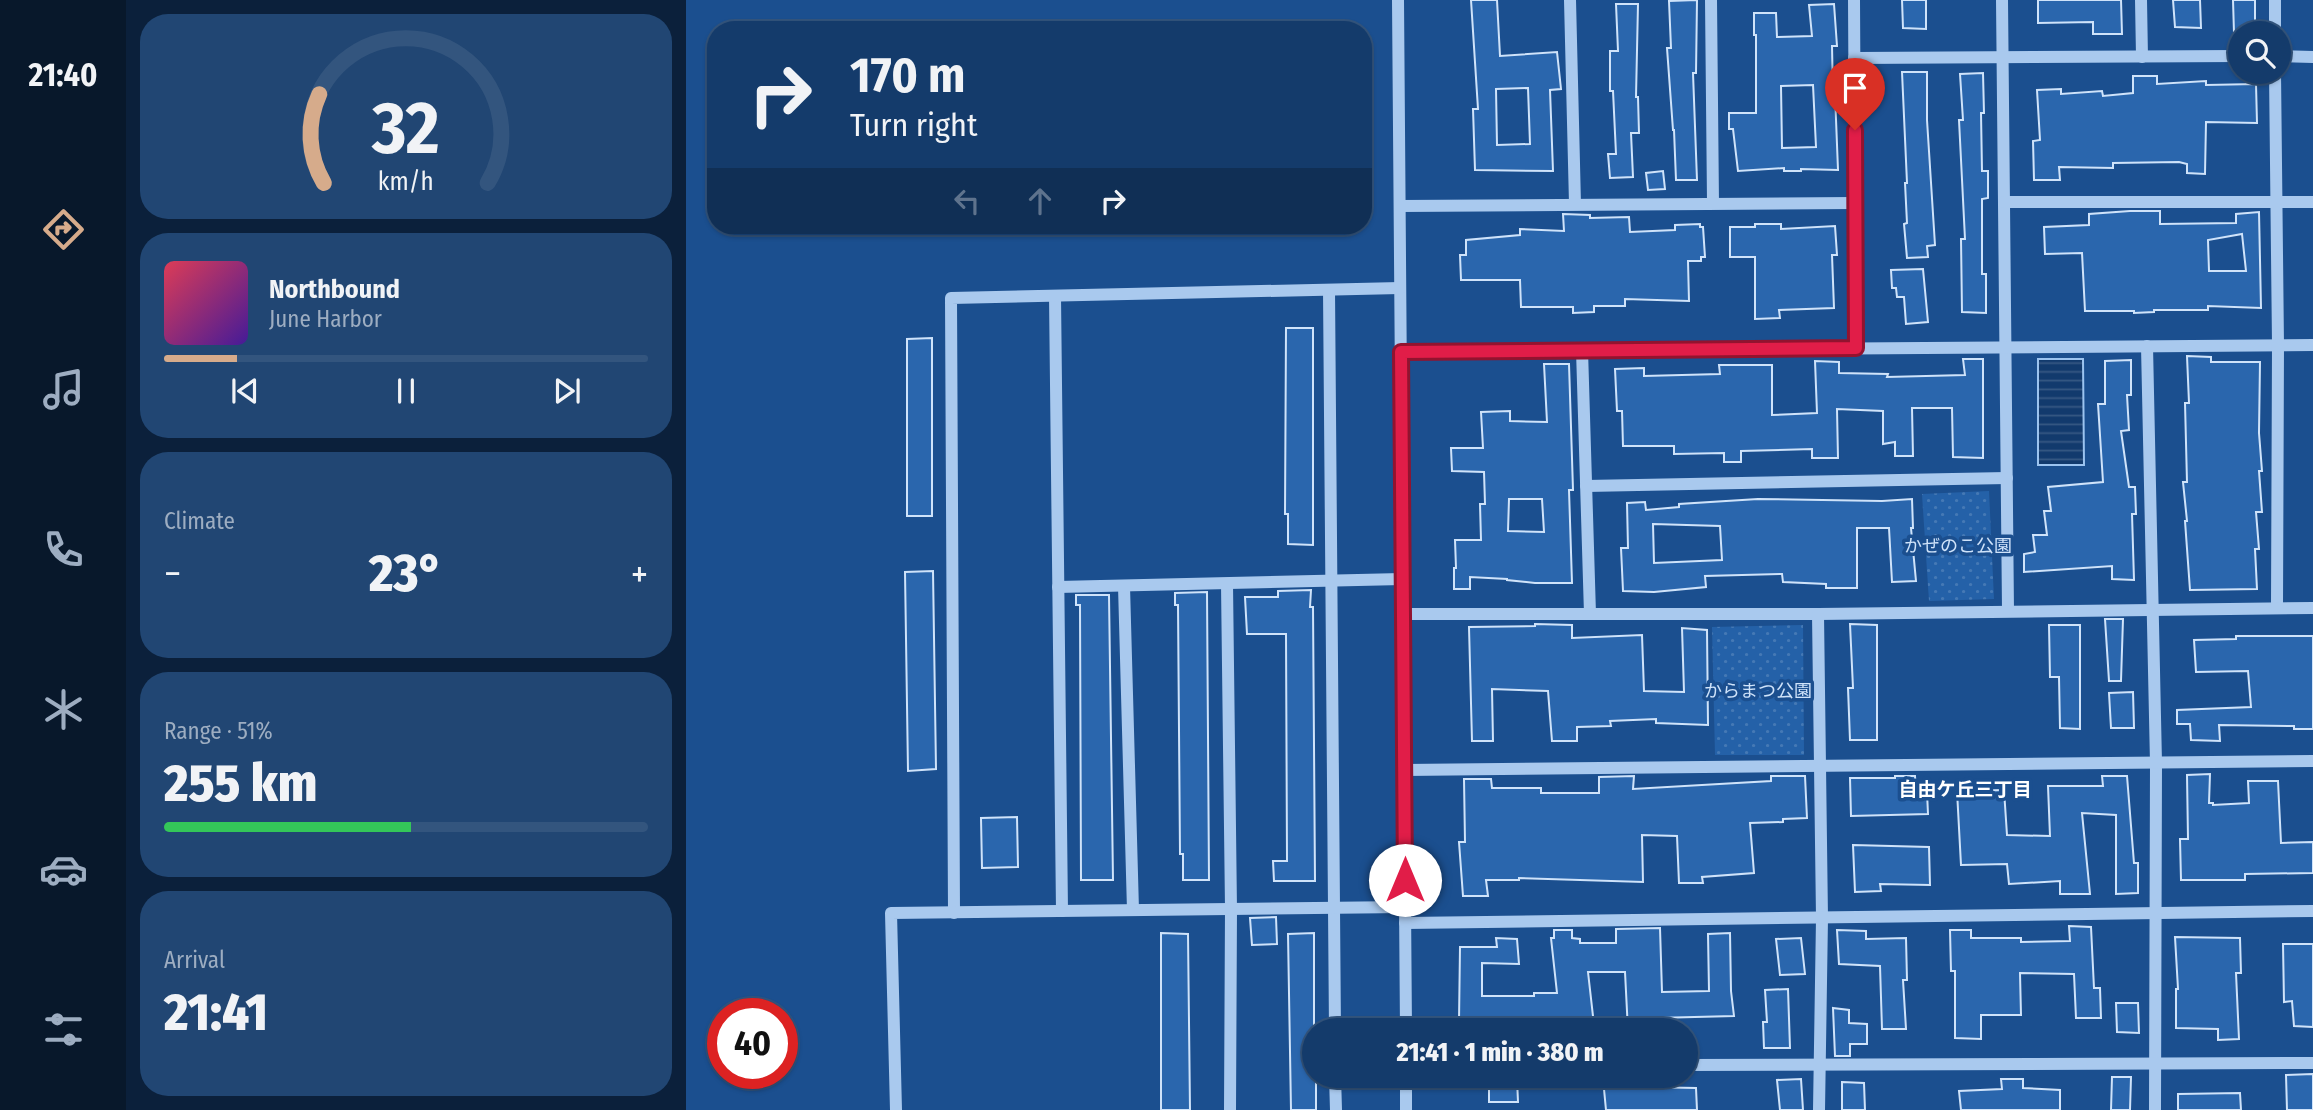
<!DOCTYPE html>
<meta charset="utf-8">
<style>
:root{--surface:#143b6b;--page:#214673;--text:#f1f3f6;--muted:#9dadc1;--line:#33557e;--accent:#d6ab8b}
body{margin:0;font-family:"Fira Sans Condensed","Noto Sans JP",sans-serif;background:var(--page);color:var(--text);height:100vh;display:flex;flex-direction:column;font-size:26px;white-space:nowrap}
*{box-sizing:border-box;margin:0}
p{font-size:23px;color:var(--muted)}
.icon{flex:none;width:38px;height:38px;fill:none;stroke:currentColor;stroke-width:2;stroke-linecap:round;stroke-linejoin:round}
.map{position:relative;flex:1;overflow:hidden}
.panel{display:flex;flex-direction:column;gap:14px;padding:14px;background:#0b203b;width:560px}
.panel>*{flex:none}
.guide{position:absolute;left:21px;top:21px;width:665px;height:214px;border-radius:28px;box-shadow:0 2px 5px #0004,0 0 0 2px var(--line);background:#143b6b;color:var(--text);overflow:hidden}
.buttons{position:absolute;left:1542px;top:21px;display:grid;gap:14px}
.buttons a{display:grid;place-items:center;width:63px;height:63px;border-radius:50%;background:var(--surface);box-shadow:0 2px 5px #0004,0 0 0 2px var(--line);font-size:35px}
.speed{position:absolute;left:21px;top:998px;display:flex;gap:14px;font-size:35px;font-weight:700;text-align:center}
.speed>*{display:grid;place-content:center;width:91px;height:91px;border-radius:50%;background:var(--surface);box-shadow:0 2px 5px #0004,0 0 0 2px var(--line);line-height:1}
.speed .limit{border:10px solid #d22;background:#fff;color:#111}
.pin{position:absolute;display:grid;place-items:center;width:60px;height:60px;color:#fff;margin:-72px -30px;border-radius:50% 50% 50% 0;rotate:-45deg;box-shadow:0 0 7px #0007}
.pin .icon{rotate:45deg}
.me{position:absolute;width:77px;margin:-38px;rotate:0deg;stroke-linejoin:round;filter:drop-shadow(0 0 5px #0008)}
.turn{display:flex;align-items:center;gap:24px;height:147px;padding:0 28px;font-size:32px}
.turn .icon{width:91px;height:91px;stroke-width:2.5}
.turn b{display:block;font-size:49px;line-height:60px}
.lanes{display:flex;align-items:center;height:66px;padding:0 28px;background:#0003;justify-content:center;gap:35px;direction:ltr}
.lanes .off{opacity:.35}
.big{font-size:52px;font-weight:800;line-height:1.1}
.panel .widget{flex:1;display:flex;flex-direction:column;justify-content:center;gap:10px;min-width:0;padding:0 24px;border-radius:28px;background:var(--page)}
.panel .dial{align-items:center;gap:0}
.dial svg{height:182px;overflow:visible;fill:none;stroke:var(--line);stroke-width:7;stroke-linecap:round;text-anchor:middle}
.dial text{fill:var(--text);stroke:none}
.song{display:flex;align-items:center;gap:21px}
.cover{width:84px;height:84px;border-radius:10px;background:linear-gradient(135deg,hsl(350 70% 55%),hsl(260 70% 35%))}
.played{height:7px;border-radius:4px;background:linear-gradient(90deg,var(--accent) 15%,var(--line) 15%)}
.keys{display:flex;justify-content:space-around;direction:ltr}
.heat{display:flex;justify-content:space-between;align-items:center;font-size:38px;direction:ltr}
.charge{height:10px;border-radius:5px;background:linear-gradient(90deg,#34c759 51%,var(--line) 0)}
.trip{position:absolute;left:616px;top:1018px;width:396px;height:70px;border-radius:35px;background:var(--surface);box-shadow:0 2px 5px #0004,0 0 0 2px var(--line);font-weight:800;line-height:70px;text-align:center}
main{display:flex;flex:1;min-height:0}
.tab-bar{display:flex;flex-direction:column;width:126px;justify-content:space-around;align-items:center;background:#08182b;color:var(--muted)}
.tab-bar .icon{width:49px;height:49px}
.tab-bar .current{color:var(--accent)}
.tab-bar b{font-size:32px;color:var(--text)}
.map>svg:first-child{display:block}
.park{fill:url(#park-dots)}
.water{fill:url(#water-rules);stroke:#9cc4f0;stroke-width:2}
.building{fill:#2a66ad;stroke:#cfe3fa;stroke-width:2;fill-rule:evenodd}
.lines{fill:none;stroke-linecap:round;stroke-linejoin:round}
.minor{stroke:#a9c9ee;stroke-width:12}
.route-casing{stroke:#92132f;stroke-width:18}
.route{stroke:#e11d48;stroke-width:12}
.labels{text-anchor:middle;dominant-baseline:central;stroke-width:7;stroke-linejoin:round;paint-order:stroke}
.park-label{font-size:18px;fill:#cfe3fa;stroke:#1b4f8f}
.neighbourhood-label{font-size:19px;font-weight:bold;fill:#fff;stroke:#1b4f8f}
</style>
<main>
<nav class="tab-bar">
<b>21:40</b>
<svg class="icon current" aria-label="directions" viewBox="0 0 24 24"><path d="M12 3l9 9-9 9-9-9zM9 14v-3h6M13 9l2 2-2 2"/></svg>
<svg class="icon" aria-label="music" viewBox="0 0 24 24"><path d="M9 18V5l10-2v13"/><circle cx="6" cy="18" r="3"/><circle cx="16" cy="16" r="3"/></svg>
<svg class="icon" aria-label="phone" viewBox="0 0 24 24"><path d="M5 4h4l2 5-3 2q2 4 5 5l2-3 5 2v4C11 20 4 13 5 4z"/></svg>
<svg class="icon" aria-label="climate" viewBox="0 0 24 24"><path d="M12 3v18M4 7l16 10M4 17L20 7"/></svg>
<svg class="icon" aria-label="car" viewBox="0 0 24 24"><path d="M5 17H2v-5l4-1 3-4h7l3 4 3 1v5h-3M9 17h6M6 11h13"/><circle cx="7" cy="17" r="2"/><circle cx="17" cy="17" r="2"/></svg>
<svg class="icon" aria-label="filters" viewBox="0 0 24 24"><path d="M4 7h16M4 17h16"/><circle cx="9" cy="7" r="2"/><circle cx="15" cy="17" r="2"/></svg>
</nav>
<section class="panel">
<div class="widget dial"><svg viewBox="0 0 100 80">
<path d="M14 69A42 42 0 1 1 86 69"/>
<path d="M14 69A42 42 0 0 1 12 30" stroke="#d6ab8b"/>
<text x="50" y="56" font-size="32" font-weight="700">32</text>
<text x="50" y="72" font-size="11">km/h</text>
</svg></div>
<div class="widget">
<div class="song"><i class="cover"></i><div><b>Northbound</b><p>June Harbor</p></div></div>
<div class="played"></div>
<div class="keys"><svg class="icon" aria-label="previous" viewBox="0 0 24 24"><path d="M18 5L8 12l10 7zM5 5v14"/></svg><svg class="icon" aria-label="pause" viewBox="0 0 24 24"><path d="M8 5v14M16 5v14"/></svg><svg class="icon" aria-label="next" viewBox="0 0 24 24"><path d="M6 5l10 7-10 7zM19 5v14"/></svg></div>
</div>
<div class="widget"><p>Climate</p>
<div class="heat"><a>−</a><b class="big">23°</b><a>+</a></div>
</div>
<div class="widget"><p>Range · 51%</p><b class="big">255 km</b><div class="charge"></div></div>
<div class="widget"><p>Arrival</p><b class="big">21:41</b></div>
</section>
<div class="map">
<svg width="1627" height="1110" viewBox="0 0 1627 1110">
<defs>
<pattern id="park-dots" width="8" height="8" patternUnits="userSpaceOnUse" patternTransform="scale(1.75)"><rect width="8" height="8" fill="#2461a8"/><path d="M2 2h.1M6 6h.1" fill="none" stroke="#4579b5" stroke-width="1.8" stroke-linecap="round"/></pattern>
<pattern id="water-rules" width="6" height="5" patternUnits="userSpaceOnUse" patternTransform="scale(1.75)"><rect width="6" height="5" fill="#123a6d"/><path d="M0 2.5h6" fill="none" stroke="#365883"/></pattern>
</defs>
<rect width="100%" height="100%" fill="#1b4f8f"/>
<g class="park">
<path d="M1303,491L1308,599L1243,601L1236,494Z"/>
<path d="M1117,625L1118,755H1029L1026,627Z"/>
</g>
<path class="water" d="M1352,359H1397L1398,465H1352Z"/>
<g class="building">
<path d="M785,0H811L814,56L871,52L875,89L864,90L867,171L789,170L787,109H792ZM842,88L844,144L811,145L810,89Z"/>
<path d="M1011,0L1010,73H1007L1011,180H990L988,130H987L981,48H985L983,1Z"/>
<path d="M1216,0H1240V29L1217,28Z"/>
<path d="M1352,0H1435L1436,34H1407V22L1352,23Z"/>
<path d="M1487,0H1514L1515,28L1489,27Z"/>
<path d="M1547,0H1569V33H1548Z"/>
<path d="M930,4H952L950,97H952L953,133H945L947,177L924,178L922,154H930L927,91H924V51H932Z"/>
<path d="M1148,4L1151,46H1146L1147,94H1149L1152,170L1115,169V171H1098V168L1052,171L1047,129H1043V113H1070V35H1068V13H1090L1091,37L1126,36L1123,5ZM1127,85L1130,147L1096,148L1095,86Z"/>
<path d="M1216,72H1241V120L1249,245L1241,246L1242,257L1221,258L1218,224L1221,223L1219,183H1221Z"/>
<path d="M1297,73L1298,113H1295L1296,171H1302V198L1296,199V274H1300V313L1276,312L1275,239H1279L1273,120H1277L1274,74Z"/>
<path d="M1447,76H1471V84L1520,81V85L1570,84L1571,123L1520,122L1519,174L1501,173V164L1493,162L1427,163V168L1373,167L1374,180H1348L1347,141L1354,140L1351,90L1375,89V94L1416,91L1417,96L1447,93Z"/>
<path d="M977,171L979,189L962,190L960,173Z"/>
<path d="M1444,211H1474V224L1550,223V214L1573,212L1575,308L1522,306V310H1468V312L1448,313V311H1399L1396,253L1359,254L1358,227L1403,225V214ZM1556,234L1560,271H1523L1522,240Z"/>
<path d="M877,214L904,215V218L943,217L944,232L989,230V225L1014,224V227H1017L1019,257H1015V261H1002L1003,301L939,299V306H908V312L887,313V307H835L834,280H775L774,255H780V240L834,235V229L878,231Z"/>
<path d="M1069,224H1095V229L1149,226L1151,255H1146L1148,308L1093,310L1094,318L1069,319V257H1044V227H1069Z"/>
<path d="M1237,269L1242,322L1220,324L1218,297H1211L1210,288H1206L1205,270Z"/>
<path d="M600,328H627V545L602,544V514H599Z"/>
<path d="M246,338V516H221V339Z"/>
<path d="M1501,356L1525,357V362H1574L1573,433L1576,471H1573L1576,512H1570L1573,549H1569L1571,589L1504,590L1499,521H1501L1497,482H1501L1499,403H1503Z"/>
<path d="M1277,359H1297V458L1267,457L1266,408H1226L1227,456H1209V442L1197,444V411L1151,409L1152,458H1126V449L1055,451V462H1038V453L988,454V446H937L936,411H931L929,369L958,368V376L1034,374L1033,365H1086V415L1131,413L1129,361L1153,362V373L1202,374L1201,377L1279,375Z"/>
<path d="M1445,360V395H1441L1443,430L1435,431L1443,487H1449L1450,514H1446L1448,580L1426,579V566L1338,572V554L1349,552L1347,535H1361L1358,511H1365L1362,487L1417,482L1412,404H1419V361Z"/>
<path d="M858,364H883L887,490H883L886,583H849L821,580V579L784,577V589H768V568H770L769,540H795L794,504H799L798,472L766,471L765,448H797L795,412L824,411V421L861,422ZM823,499H856L858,532L822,531Z"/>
<path d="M1072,499L1196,501L1226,499L1227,528H1225L1230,581L1206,582L1203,528H1171V588H1140V584L1097,582L1096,574L1019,576L1020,587L968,592L937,591L935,548H942L941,503L959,502L960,510L993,507V504ZM967,524L1034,526L1036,560L968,563Z"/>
<path d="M247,571L250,769L222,771L219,572Z"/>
<path d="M625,590L624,607H627L629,881H588L587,861H601L600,634H561L559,597H592V591Z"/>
<path d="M521,592L523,880H497V854H494L492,605H489V593Z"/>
<path d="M390,595H423L427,880H395L394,605H390Z"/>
<path d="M1419,619H1437L1435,681H1423Z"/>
<path d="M849,624L886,625V638L956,635L958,691L998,692L996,628L1021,630L1022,725L970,723V719L924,721L925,726L891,727V741H866L862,691L806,689L807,741H786L783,627L849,626Z"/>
<path d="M1164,624L1191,625V740H1164L1162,688H1167Z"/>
<path d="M1363,625H1394V729L1374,728L1373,677H1364Z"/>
<path d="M1550,636H1627V729H1608V726L1533,725L1534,741L1505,740L1504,724H1491V710L1565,707L1562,671L1510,672L1508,640L1550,639Z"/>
<path d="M1447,692L1448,728H1425L1423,693Z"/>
<path d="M1524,774L1523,803H1527V805L1563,803L1562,781H1592L1595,843L1627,842V873L1559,874V880H1495L1494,839H1502L1501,775Z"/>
<path d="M948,776L947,789L1085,781V776H1119L1121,818L1097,819V822L1064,823L1068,873L1016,877L1017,883H993L991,836L956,835L957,882L833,878V880H800L802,896H777L773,842H779L778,779H805L806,788H855V793H913V777Z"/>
<path d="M1209,776H1229L1230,792H1241L1242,814L1165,816L1164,778H1209Z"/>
<path d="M1416,776H1441L1448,863H1452V893L1430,894V815L1396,813L1404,894H1374V881L1323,884L1321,864L1275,865L1271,791L1318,790L1321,835L1364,836L1362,786H1417Z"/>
<path d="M331,817L332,867L296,868L295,818Z"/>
<path d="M1167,845L1243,847L1244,885L1194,884L1195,891L1169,892Z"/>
<path d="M590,917L591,944L566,945L564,918Z"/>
<path d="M1383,926L1405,927L1408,988H1414L1415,1018H1390L1388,974L1334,973L1335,1015H1295V1039L1269,1038V971H1265L1264,930H1285V938H1335V942L1384,941Z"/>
<path d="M974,928L976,992L1023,991L1022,934L1044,933L1045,991L1048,1016L969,1018L970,1031H942L939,972H902L908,1025L888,1026L887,1020L883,1021L882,1018L847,1019V1031H813L812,1023L773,1022L774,947H811L810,938L831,939L833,964L796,963V996H848V993H871L865,938H868V930H886V938L894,939V943H930V929Z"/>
<path d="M1151,930L1180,931V939L1220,938L1221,980H1217L1220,1029H1196L1194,966L1153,964Z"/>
<path d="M475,933L502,934L504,1110H475Z"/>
<path d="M628,933V1076H630V1110H605L602,934Z"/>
<path d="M1489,937L1554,938L1555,973H1550L1553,1039L1532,1040V1029L1490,1028V989H1492Z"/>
<path d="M1115,938L1119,974L1094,975L1090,939Z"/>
<path d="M1597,944H1627V1027L1608,1026L1606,1001L1598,1002Z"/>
<path d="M1102,989L1104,1048H1078L1077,1022H1081L1079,990Z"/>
<path d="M1430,1003H1452L1453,1033L1431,1032Z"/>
<path d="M1147,1008L1163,1010V1023L1181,1024V1044H1164V1056H1149Z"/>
<path d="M1627,1074V1110H1601L1600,1075Z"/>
<path d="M1426,1077H1445L1444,1110H1425Z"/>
<path d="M831,1079L832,1102H803V1081Z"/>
<path d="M1115,1079L1117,1110H1094L1091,1080Z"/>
<path d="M1315,1079H1337V1088L1374,1090V1110H1275L1273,1091L1316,1089Z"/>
<path d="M1156,1082L1178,1083L1179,1110H1156Z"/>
<path d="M957,1087L1010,1088L1011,1110H920L918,1089Z"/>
<path d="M1554,1093L1555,1110H1492V1094Z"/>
</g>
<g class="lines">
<g class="minor">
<path d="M712,0L720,1031"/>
<path d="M884,0L889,204"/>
<path d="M1025,0L1027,203"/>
<path d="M1168,0L1170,348"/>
<path d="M1316,0L1322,611"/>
<path d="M1455,0L1456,57"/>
<path d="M1589,0V33"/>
<path d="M1592,56L1627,57"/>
<path d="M1168,58L1554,56"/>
<path d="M1589,72L1592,345L1591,608"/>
<path d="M1318,202H1627"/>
<path d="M714,206L1169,203"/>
<path d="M643,290L649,1031"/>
<path d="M369,296L376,911"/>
<path d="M1461,346L1470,763L1469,1110"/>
<path d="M896,350L904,614"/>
<path d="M714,352L1627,345"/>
<path d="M900,486L1321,478"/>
<path d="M541,584L545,909L544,1110"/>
<path d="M438,586L447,910"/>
<path d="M372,587L716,579"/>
<path d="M717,614H1132L1627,608"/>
<path d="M1132,614L1136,918L1133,1110"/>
<path d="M718,770L1627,761"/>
<path d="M268,913L265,298L714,288"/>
<path d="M719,923L1627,911"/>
<path d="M999,1065L1627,1063"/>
<path d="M649,1076L650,1110"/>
<path d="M720,1076V1110"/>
<path d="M210,1110L205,913L719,907"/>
</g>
</g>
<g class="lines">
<g class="route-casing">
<path id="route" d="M719,880L715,352L1170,348L1169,130"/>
</g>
<use href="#route" class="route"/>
</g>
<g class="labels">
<g class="park-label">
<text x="1272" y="546">かぜのこ公園</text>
<text x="1072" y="691">からまつ公園</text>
</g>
<g class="neighbourhood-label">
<text x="1279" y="789">自由ケ丘三丁目</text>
</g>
</g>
</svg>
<div class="buttons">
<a><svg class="icon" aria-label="search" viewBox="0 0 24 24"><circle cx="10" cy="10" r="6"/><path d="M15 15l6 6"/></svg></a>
</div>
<div class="speed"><div class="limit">40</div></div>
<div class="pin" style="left:1169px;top:130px;background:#d93025"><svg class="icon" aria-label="arrive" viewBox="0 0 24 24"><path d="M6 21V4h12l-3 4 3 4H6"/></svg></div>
<svg class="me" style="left:719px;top:880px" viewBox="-20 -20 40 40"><circle r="19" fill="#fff"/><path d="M0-13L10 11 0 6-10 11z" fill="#e11d48"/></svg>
<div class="trip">21:41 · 1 min · 380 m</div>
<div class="guide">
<div class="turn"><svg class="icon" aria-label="right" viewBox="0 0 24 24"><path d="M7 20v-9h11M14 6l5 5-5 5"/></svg><div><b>170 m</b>Turn right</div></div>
<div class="lanes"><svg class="icon off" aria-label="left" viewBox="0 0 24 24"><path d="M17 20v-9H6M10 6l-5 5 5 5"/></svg><svg class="icon off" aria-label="ahead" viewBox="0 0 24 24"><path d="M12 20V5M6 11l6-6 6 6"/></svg><svg class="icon" aria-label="right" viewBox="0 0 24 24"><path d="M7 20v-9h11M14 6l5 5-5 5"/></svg></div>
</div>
</div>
</main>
